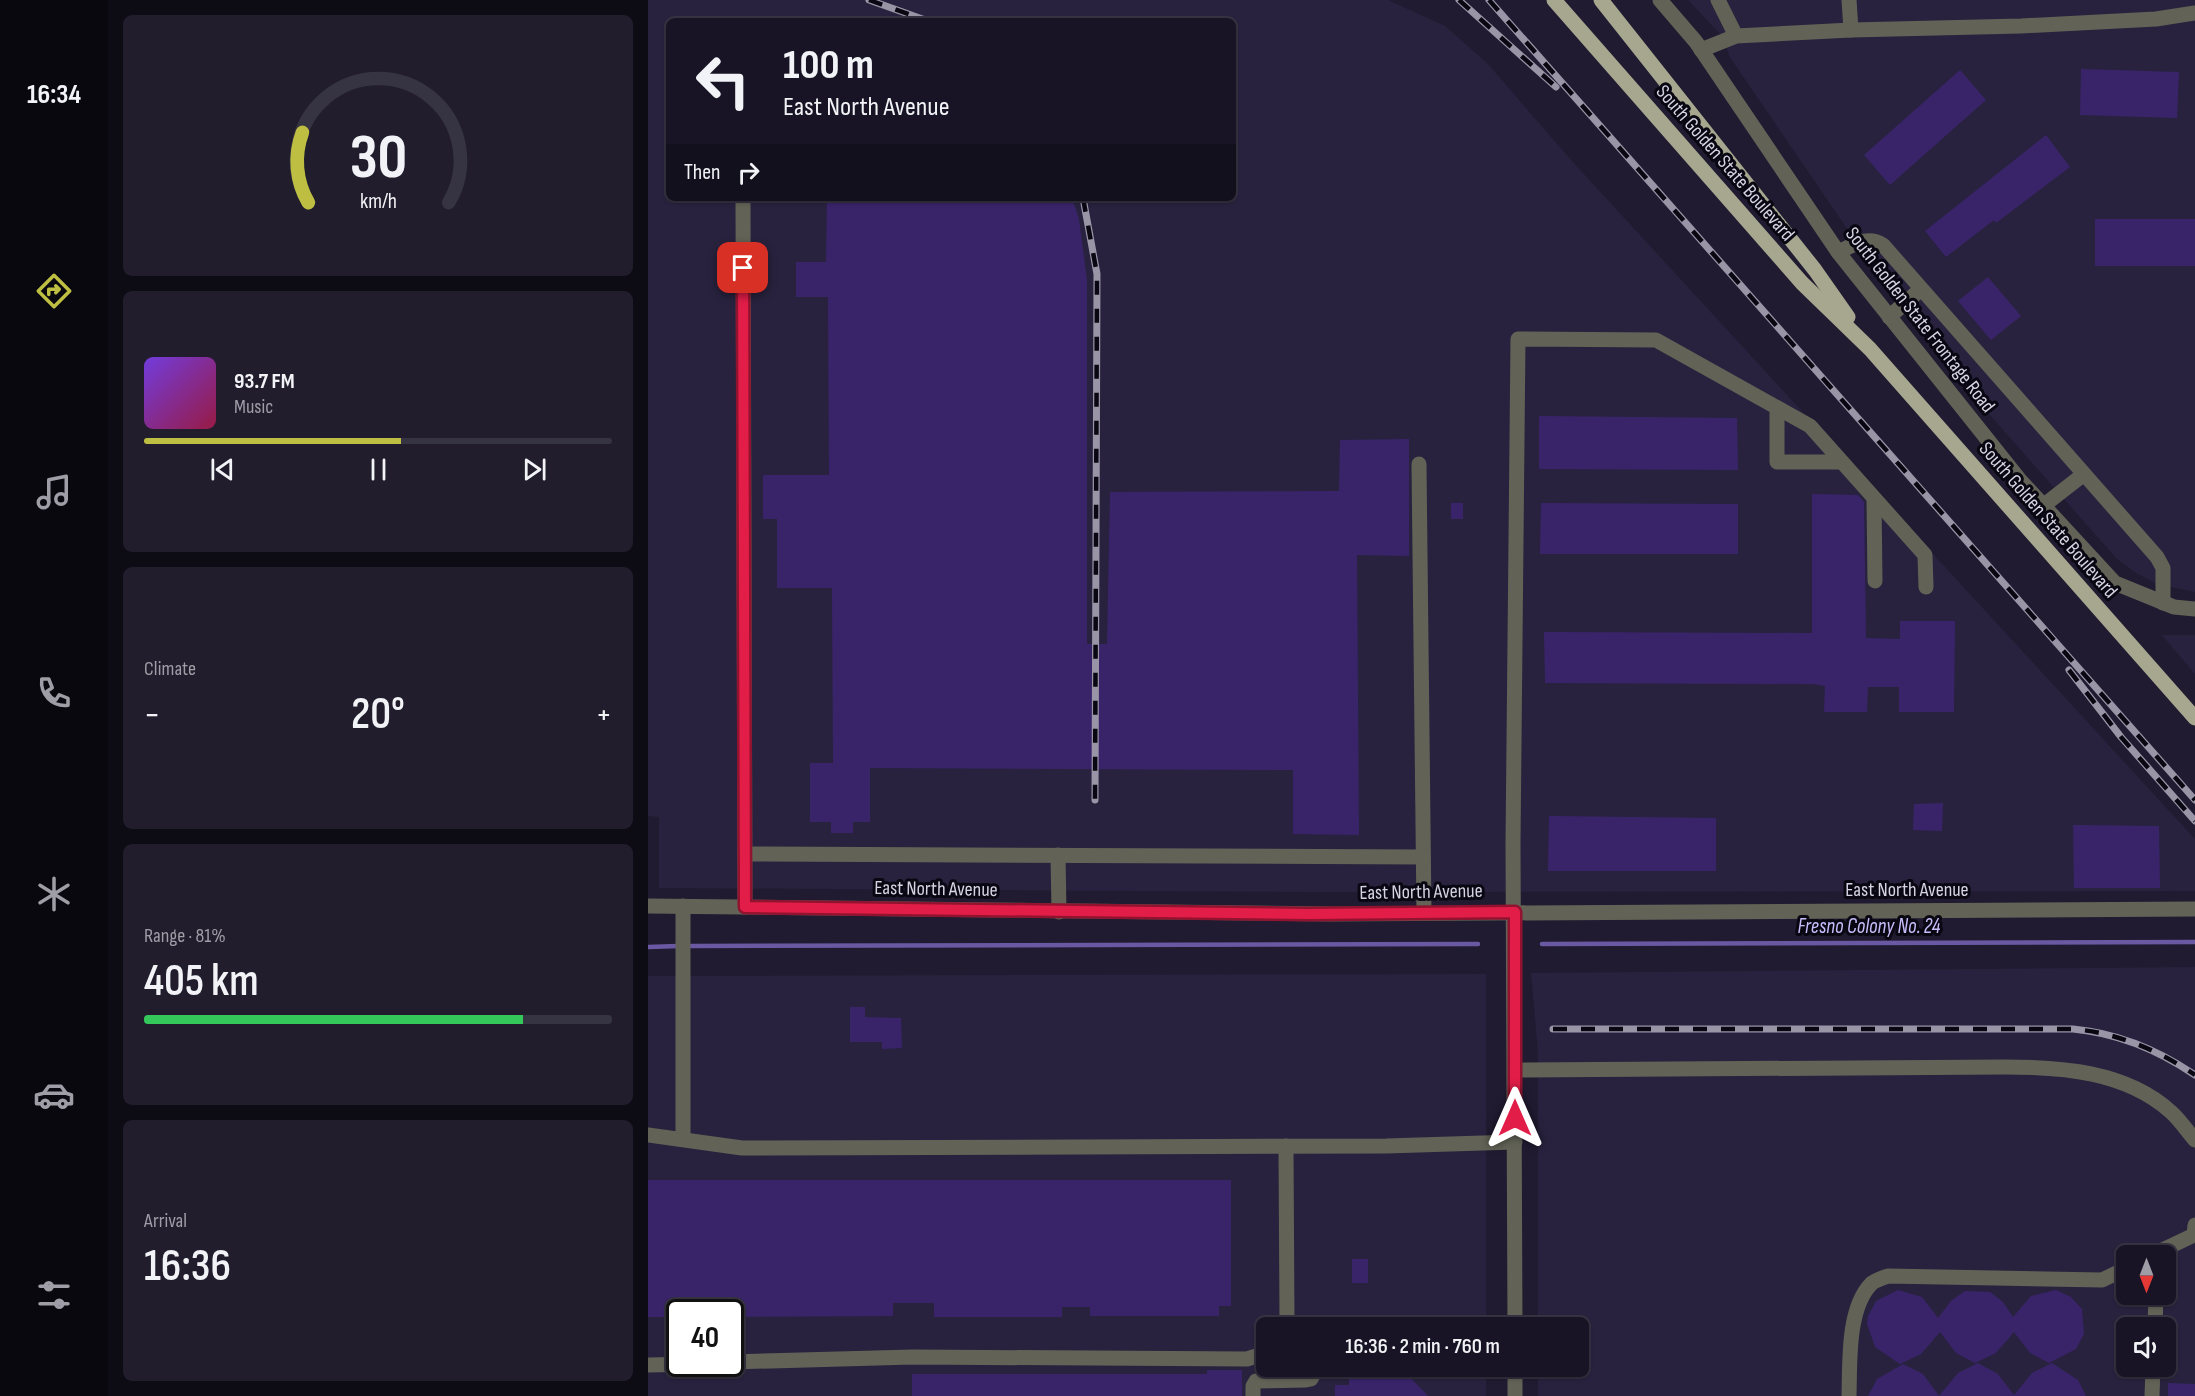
<!DOCTYPE html>
<meta charset="utf-8">
<style>
:root{--surface:#181425;--page:#211d2d;--text:#f1f3f6;--muted:#9f9ea7;--line:#363342;--accent:#bebf42}
body{margin:0;font-family:"Sofia Sans Condensed",sans-serif;background:var(--page);color:var(--text);height:100vh;display:flex;flex-direction:column;font-size:22px;white-space:nowrap}
*{box-sizing:border-box;margin:0}
p{font-size:20px;color:var(--muted)}
.icon{flex:none;width:33px;height:33px;fill:none;stroke:currentColor;stroke-width:2;stroke-linecap:round;stroke-linejoin:round}
.map{position:relative;flex:1;overflow:hidden}
.drawer{display:flex;flex-direction:column;gap:15px;padding:15px;background:#0d0b14;width:540px}
.drawer>*{flex:none}
.top-card{position:absolute;left:18px;top:18px;width:570px;height:183px;border-radius:9px;box-shadow:0 2px 4px #0004,0 0 0 2px var(--line);background:#181425;color:var(--text);overflow:hidden}
.needle{width:39px;rotate:180deg}
.fabs{position:absolute;left:1468px;top:1245px;display:grid;gap:12px}
.fabs a{display:grid;place-items:center;width:60px;height:60px;border-radius:9px;background:var(--surface);box-shadow:0 2px 4px #0004,0 0 0 2px var(--line);font-size:30px}
.speed{position:absolute;left:18px;top:1299px;display:flex;gap:12px;font-size:30px;font-weight:700;text-align:center}
.speed>*{display:grid;place-content:center;width:78px;height:78px;border-radius:50%;background:var(--surface);box-shadow:0 2px 4px #0004,0 0 0 2px var(--line);line-height:1}
.speed .limit{border:3px solid #111;border-radius:9px;background:#fff;color:#111}
.pin{position:absolute;display:grid;place-items:center;width:51px;height:51px;color:#fff;margin:-26px;border-radius:12px;box-shadow:0 3px 9px #0006}
.me{position:absolute;width:66px;margin:-33px;rotate:0deg;stroke-linejoin:round;filter:drop-shadow(0 0 4px #0008)}
.turn{display:flex;align-items:center;gap:21px;height:126px;padding:0 18px;font-size:27px}
.turn .icon{width:78px;height:78px;stroke-width:2.5}
.turn b{display:block;font-size:42px;line-height:51px}
.then{display:flex;align-items:center;height:57px;padding:0 18px;background:#0003;gap:12px;font-size:22px}
.big{font-size:45px;font-weight:600;line-height:1.1}
.drawer .widget{flex:1;display:flex;flex-direction:column;justify-content:center;gap:9px;min-width:0;padding:0 21px;border-radius:9px;background:var(--page)}
.drawer .dial{align-items:center;gap:0}
.dial svg{height:156px;overflow:visible;fill:none;stroke:var(--line);stroke-width:7;stroke-linecap:round;text-anchor:middle}
.dial text{fill:var(--text);stroke:none}
.song{display:flex;align-items:center;gap:18px}
.cover{width:72px;height:72px;border-radius:9px;background:linear-gradient(135deg,hsl(260 70% 55%),hsl(340 70% 35%))}
.played{height:6px;border-radius:3px;background:linear-gradient(90deg,var(--accent) 55%,var(--line) 55%)}
.keys{display:flex;justify-content:space-around;direction:ltr}
.heat{display:flex;justify-content:space-between;align-items:center;font-size:33px;direction:ltr}
.charge{height:9px;border-radius:4px;background:linear-gradient(90deg,#34c759 81%,var(--line) 0)}
.trip{position:absolute;left:608px;top:1317px;width:333px;height:60px;border-radius:9px;background:var(--surface);box-shadow:0 2px 4px #0004,0 0 0 2px var(--line);font-weight:600;line-height:60px;text-align:center}
main{display:flex;flex:1;min-height:0}
.tab-bar{display:flex;flex-direction:column;width:108px;justify-content:space-around;align-items:center;background:#0a080f;color:var(--muted)}
.tab-bar .icon{width:42px;height:42px}
.tab-bar .on{color:var(--accent)}
.tab-bar b{font-size:27px;color:var(--text)}
.map>svg:first-child{display:block}
.built{fill:#28223e;fill-rule:evenodd}
.lines{fill:none;stroke-linecap:round;stroke-linejoin:round}
.stream{stroke:#6a58a3;stroke-width:4.5}
.building{fill:#39246a}
.minor{stroke:#626356;stroke-width:15}
.major{stroke:#a6a78e;stroke-width:15}
.rail-casing{stroke:#9995a7;stroke-width:7}
.rail{stroke:#090711;stroke-width:4.5;stroke-dasharray:14;stroke-linecap:butt}
.route-casing{stroke:#92132f;stroke-width:15}
.route{stroke:#e11d48;stroke-width:10}
.labels{text-anchor:middle;dominant-baseline:central;stroke-width:6;stroke-linejoin:round;paint-order:stroke}
.street-label{font-size:20px;fill:#d6d4e3;stroke:#090711}
.water-label{font-size:21px;font-style:italic;fill:#c7bcfa;stroke:#090711}
</style>
<main>
<nav class="tab-bar">
<b>16:34</b>
<svg class="icon on" aria-label="directions" viewBox="0 0 24 24"><path d="M12 3l9 9-9 9-9-9zM9 14v-3h6M13 9l2 2-2 2"/></svg>
<svg class="icon" aria-label="music" viewBox="0 0 24 24"><path d="M9 18V5l10-2v13"/><circle cx="6" cy="18" r="3"/><circle cx="16" cy="16" r="3"/></svg>
<svg class="icon" aria-label="phone" viewBox="0 0 24 24"><path d="M5 4h4l2 5-3 2q2 4 5 5l2-3 5 2v4C11 20 4 13 5 4z"/></svg>
<svg class="icon" aria-label="climate" viewBox="0 0 24 24"><path d="M12 3v18M4 7l16 10M4 17L20 7"/></svg>
<svg class="icon" aria-label="car" viewBox="0 0 24 24"><path d="M5 17H2v-5l4-1 3-4h7l3 4 3 1v5h-3M9 17h6M6 11h13"/><circle cx="7" cy="17" r="2"/><circle cx="17" cy="17" r="2"/></svg>
<svg class="icon" aria-label="filters" viewBox="0 0 24 24"><path d="M4 7h16M4 17h16"/><circle cx="9" cy="7" r="2"/><circle cx="15" cy="17" r="2"/></svg>
</nav>
<section class="drawer">
<div class="widget dial"><svg viewBox="0 0 100 80">
<path d="M14 69A42 42 0 1 1 86 69"/>
<path d="M14 69A42 42 0 0 1 11 33" stroke="#bebf42"/>
<text x="50" y="56" font-size="32" font-weight="700">30</text>
<text x="50" y="72" font-size="11">km/h</text>
</svg></div>
<div class="widget">
<div class="song"><i class="cover"></i><div><b>93.7 FM</b><p>Music</p></div></div>
<div class="played"></div>
<div class="keys"><svg class="icon" aria-label="previous" viewBox="0 0 24 24"><path d="M18 5L8 12l10 7zM5 5v14"/></svg><svg class="icon" aria-label="pause" viewBox="0 0 24 24"><path d="M8 5v14M16 5v14"/></svg><svg class="icon" aria-label="next" viewBox="0 0 24 24"><path d="M6 5l10 7-10 7zM19 5v14"/></svg></div>
</div>
<div class="widget"><p>Climate</p>
<div class="heat"><a>−</a><b class="big">20°</b><a>+</a></div>
</div>
<div class="widget"><p>Range · 81%</p><b class="big">405 km</b><div class="charge"></div></div>
<div class="widget"><p>Arrival</p><b class="big">16:36</b></div>
</section>
<div class="map">
<svg width="1547" height="1396" viewBox="0 0 1547 1396">
<rect width="100%" height="100%" fill="#201b31"/>
<g class="built">
<path d="M0,0H740L797,26L839,63L924,161L1547,839V891L678,892L11,888V817L0,816ZM21,21H585V198H21Z"/>
<path d="M1040,0H1547V592L1509,584L1488,573L1468,558L1327,398L1215,252L1081,56L1076,38Z"/>
<path d="M1514,635H1547V674Z"/>
<path d="M1547,967V1396H890V1367L930,1366V1328L890,1327V1053L883,973ZM1479,1256H1518V1294H1479ZM1479,1328H1518V1366H1479Z"/>
<path d="M838,974V1327L618,1328V1366L838,1367V1396H0V976ZM32,1312H82V1364H32Z"/>
</g>
<g class="lines">
<g class="stream">
<path d="M894,944L1547,942"/>
<path d="M43,946L830,944"/>
<path d="M0,947L31,946"/>
</g>
</g>
<g class="building">
<path d="M1433,69L1531,72L1529,118L1432,115Z"/>
<path d="M1312,70L1338,100L1242,185L1216,155Z"/>
<path d="M1398,135L1422,167L1348,223L1346,220L1298,257L1277,231Z"/>
<path d="M179,198H424L431,219L439,280V644H459L462,492L691,491L692,440L761,439V556L709,555L711,835L645,834V770L222,768V822H205V833H183V822H162V763H185L184,588H129V519H115V475H181L180,297H148V262H178Z"/>
<rect x="1447" y="219" width="100" height="47"/>
<path d="M1340,277L1373,316L1343,340L1310,301Z"/>
<path d="M891,416L1089,418L1090,470L891,469Z"/>
<path d="M1164,494L1210,495L1216,502L1218,638L1252,639V621H1307L1306,712H1251V687H1220L1219,712H1176L1177,686L1165,684L897,683L896,632L1164,633Z"/>
<rect x="803" y="503" width="12" height="16"/>
<path d="M893,503L1090,504V554H892Z"/>
<path d="M1295,803L1294,831L1265,830L1266,804Z"/>
<path d="M901,816L1068,818V871H900Z"/>
<path d="M1425,825L1511,826L1512,888H1426Z"/>
<path d="M202,1007H217V1017L253,1018L254,1048L234,1049V1042H202Z"/>
<path d="M0,1180H583V1306H571V1316H442V1307H414V1317H286V1303H245V1316L82,1317V1312H50V1304H25V1317H0Z"/>
<rect x="704" y="1259" width="16" height="24"/>
<path d="M1250,1290L1274,1297L1290,1318L1303,1301L1317,1291L1342,1292L1355,1302L1365,1317L1383,1296L1408,1290L1423,1297L1434,1309L1436,1334L1428,1349L1401,1363L1382,1353L1366,1332L1348,1353L1327,1363L1308,1353L1292,1332L1273,1354L1252,1364L1227,1347L1219,1324L1220,1316L1228,1301Z"/>
<path d="M1330,1363L1350,1374L1366,1395L1384,1373L1404,1363L1430,1380L1438,1396H1220L1229,1379L1255,1364L1275,1374L1291,1396L1310,1373Z"/>
<path d="M732,1366H751L780,1396H687V1385H701V1378L721,1377Z"/>
<path d="M559,1370H594V1396H264V1374H559Z"/>
<path d="M1520,1383L1547,1384V1396H1520Z"/>
</g>
<g class="lines">
<g class="minor">
<path d="M1012,0L1048,42L1190,252L1371,479L1467,583L1526,607L1547,609"/>
<path d="M1070,0L1088,36"/>
<path d="M1201,0L1203,30"/>
<path d="M1053,50L1088,36L1203,30L1373,26L1508,19L1547,13"/>
<path d="M95,198L97,907"/>
<path d="M1190,252C1206,245 1219,235 1235,245L1509,557L1515,568V603"/>
<path d="M1241,317L1273,289"/>
<path d="M1129,410V462H1194"/>
<path d="M771,464L776,913"/>
<path d="M1226,500L1227,581"/>
<path d="M1395,506L1436,474"/>
<path d="M97,854L775,857"/>
<path d="M410,855L411,912"/>
<path d="M0,906L683,914L1547,909"/>
<path d="M867,1070L1356,1067C1413,1067 1478,1071 1523,1112C1532,1120 1539,1131 1547,1140"/>
<path d="M0,1135L94,1148L738,1146L867,1142"/>
<path d="M35,1139V906"/>
<path d="M1502,1256L1546,1235L1547,1225"/>
<path d="M637,1328L639,1322L638,1146"/>
<path d="M867,1328L865,843L870,339L1008,340L1162,426L1277,555L1278,587"/>
<path d="M1507,1328L1508,1294"/>
<path d="M82,1362L265,1357L599,1359L618,1353"/>
<path d="M0,1365L51,1364"/>
<path d="M867,1366V1396"/>
<path d="M605,1396V1386L608,1381L658,1380L663,1379L670,1366"/>
<path d="M1201,1396C1202,1363 1199,1309 1223,1284C1227,1280 1235,1278 1240,1276L1454,1280L1479,1268"/>
<path d="M1504,1396L1505,1366"/>
</g>
<g class="major">
<path d="M906,0L1154,283L1222,349L1547,718"/>
<path d="M953,0L1167,270L1200,317"/>
</g>
<g class="rail-casing">
<g id="rail">
<path d="M221,0L280,21"/>
<path d="M811,0L908,87"/>
<path d="M841,0L1547,800"/>
<path d="M435,198L449,274L447,800"/>
<path d="M1421,670L1473,737L1547,821"/>
<path d="M905,1029H1425C1470,1033 1510,1050 1547,1075"/>
</g>
</g>
<use href="#rail" class="rail"/>
</g>
<g class="lines">
<g class="route-casing">
<path id="route" d="M95,268L97,907L660,914L867,912V1118"/>
</g>
<use href="#route" class="route"/>
</g>
<g class="labels">
<g class="street-label">
<text transform="translate(1077 163) rotate(49)">South Golden State Boulevard</text>
<text transform="translate(1272 320) rotate(52)">South Golden State Frontage Road</text>
<text transform="translate(1400 520) rotate(49)">South Golden State Boulevard</text>
<text transform="translate(288 889) rotate(1)">East North Avenue</text>
<text x="1259" y="890">East North Avenue</text>
<text transform="translate(773 892) rotate(-1)">East North Avenue</text>
</g>
<g class="water-label">
<text x="1221" y="926">Fresno Colony No. 24</text>
</g>
</g>
</svg>
<div class="fabs">
<a><svg class="needle" viewBox="-14 -14 28 28"><path d="M0-13l5 13h-10z" fill="#e53935"/><path d="M0 13l5-13h-10z" fill="#9f9ea7"/></svg></a>
<a><svg class="icon" aria-label="sound" viewBox="0 0 24 24"><path d="M4 9h4l5-4v14l-5-4H4zM17 9q2 3 0 6"/></svg></a>
</div>
<div class="speed"><div class="limit">40</div></div>
<div class="pin" style="left:95px;top:268px;background:#d93025"><svg class="icon" aria-label="arrive" viewBox="0 0 24 24"><path d="M6 21V4h12l-3 4 3 4H6"/></svg></div>
<svg class="me" style="left:867px;top:1118px" viewBox="-20 -20 40 40"><path d="M0-17L14 15 0 8-14 15z" fill="#e11d48" stroke="#fff" stroke-width="4"/></svg>
<div class="trip">16:36 · 2 min · 760 m</div>
<div class="top-card">
<div class="turn"><svg class="icon" aria-label="left" viewBox="0 0 24 24"><path d="M17 20v-9H6M10 6l-5 5 5 5"/></svg><div><b>100 m</b>East North Avenue</div></div>
<div class="then">Then<svg class="icon" aria-label="right" viewBox="0 0 24 24"><path d="M7 20v-9h11M14 6l5 5-5 5"/></svg></div>
</div>
</div>
</main>
